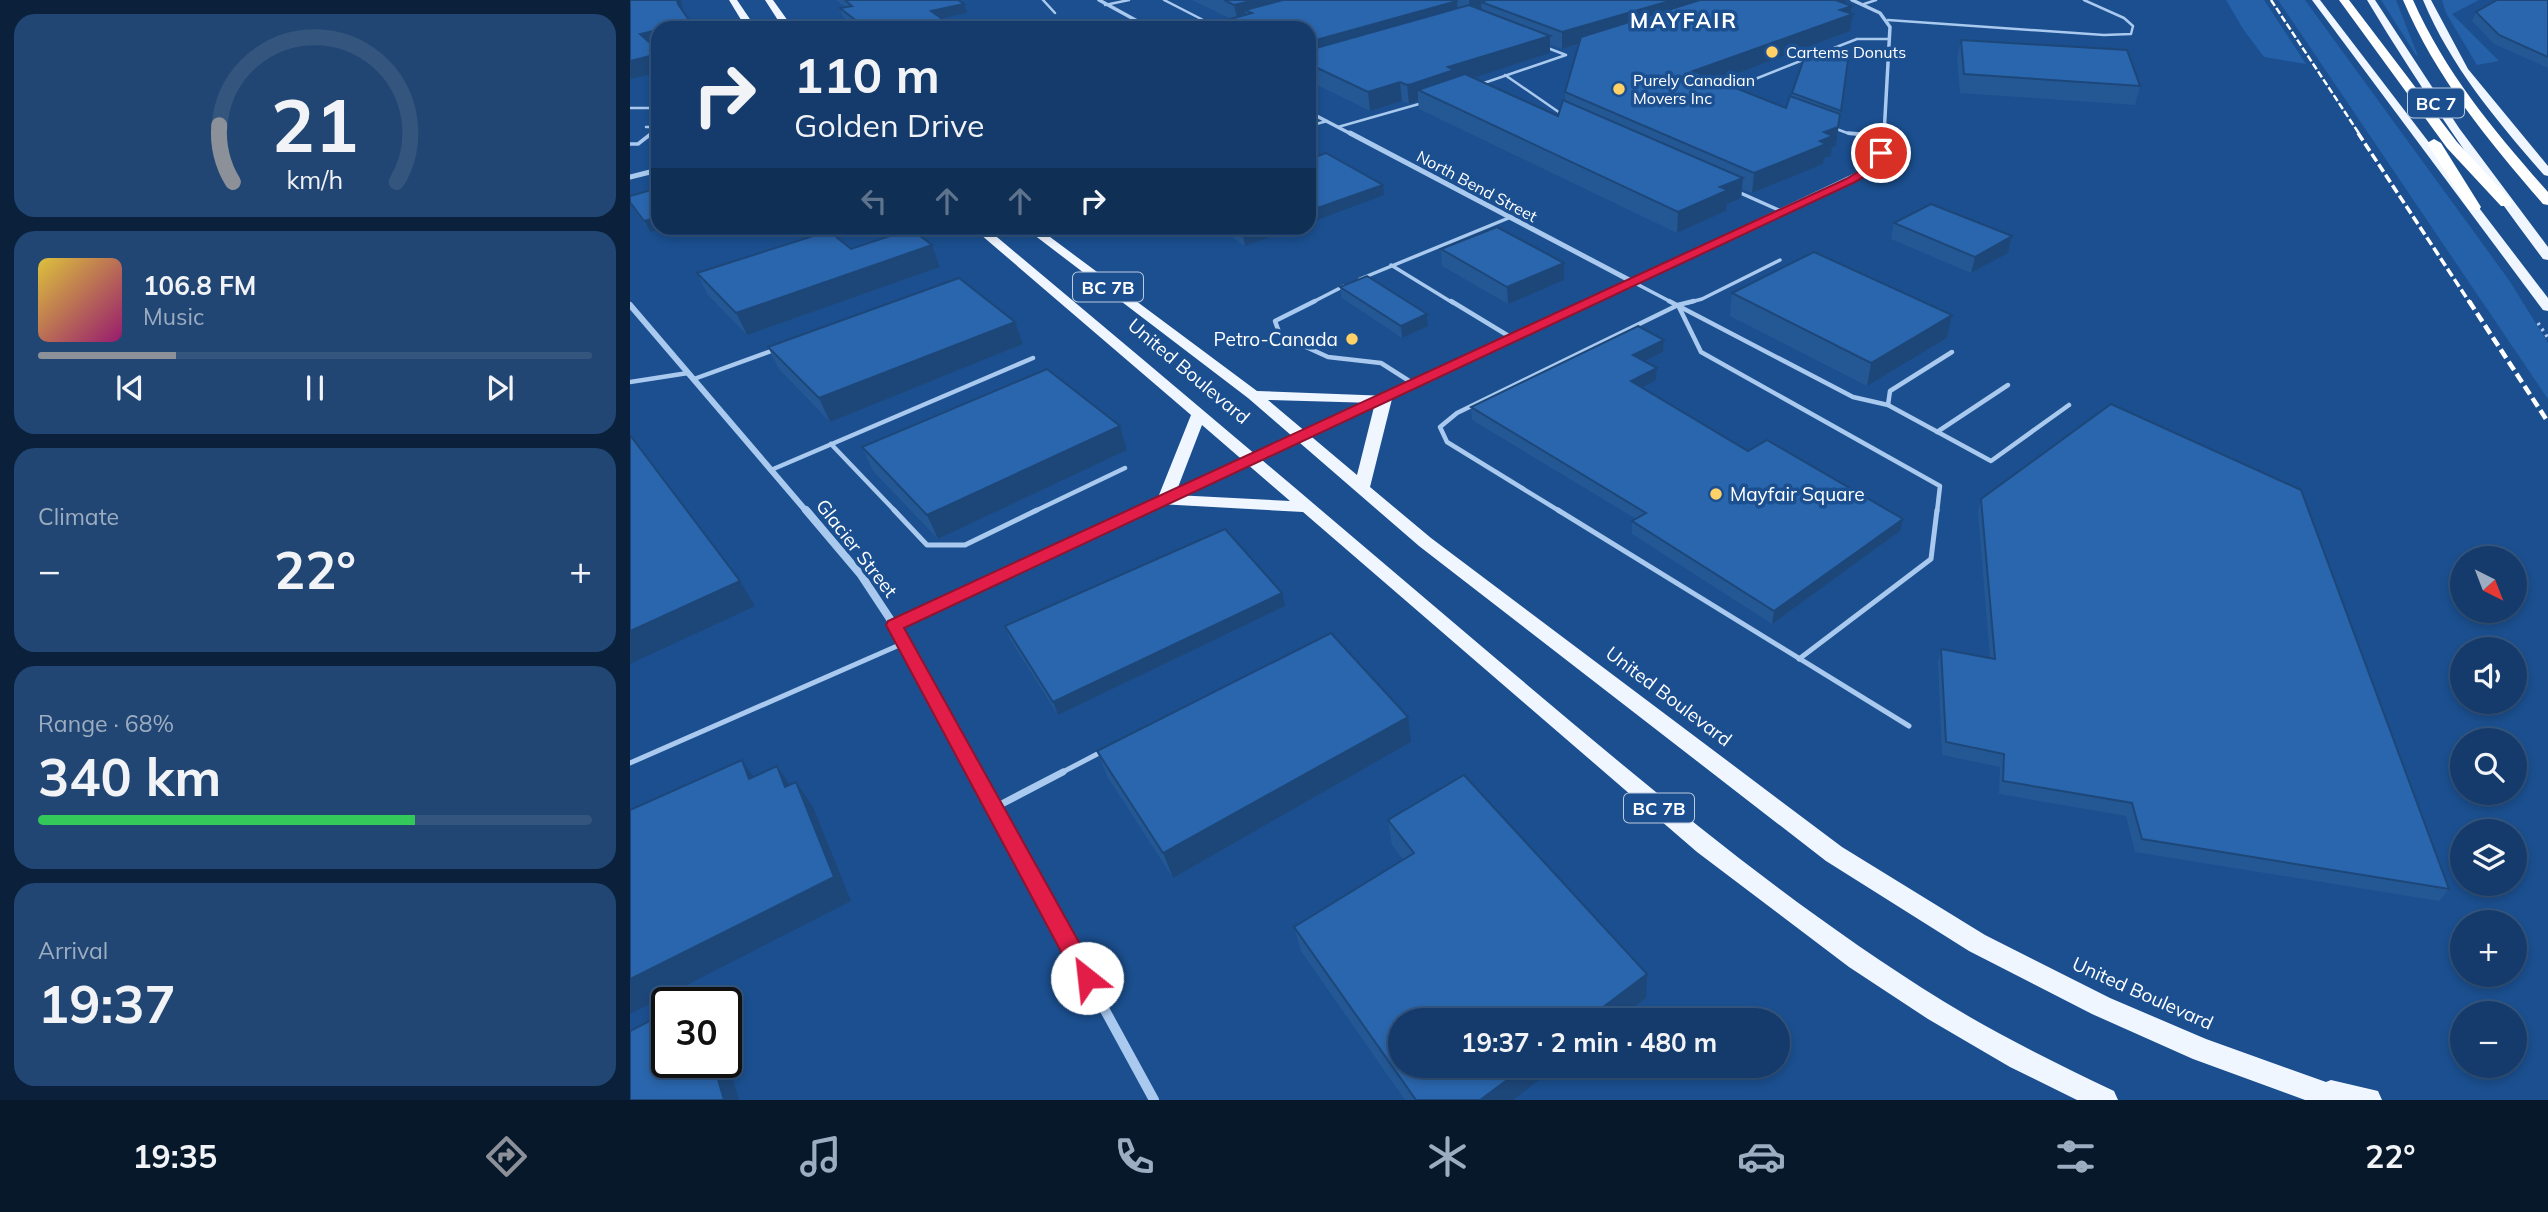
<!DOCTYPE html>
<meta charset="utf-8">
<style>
:root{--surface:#143b6b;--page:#214673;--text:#f1f3f6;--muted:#9dadc1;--line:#33557e;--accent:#8c9099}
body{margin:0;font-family:Mulish,sans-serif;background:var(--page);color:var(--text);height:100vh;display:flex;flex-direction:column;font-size:26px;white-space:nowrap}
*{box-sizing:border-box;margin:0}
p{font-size:23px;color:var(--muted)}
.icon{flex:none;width:38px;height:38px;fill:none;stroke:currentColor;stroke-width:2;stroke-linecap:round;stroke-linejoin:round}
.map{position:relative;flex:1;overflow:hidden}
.panel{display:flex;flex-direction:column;gap:14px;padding:14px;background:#0b203b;width:630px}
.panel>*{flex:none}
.top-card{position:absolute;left:21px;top:21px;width:665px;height:214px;border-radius:21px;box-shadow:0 4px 10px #0003,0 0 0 2px var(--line);background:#143b6b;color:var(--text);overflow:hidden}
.needle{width:46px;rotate:138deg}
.buttons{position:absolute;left:1820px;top:546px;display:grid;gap:14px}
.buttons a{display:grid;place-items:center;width:77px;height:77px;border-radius:50%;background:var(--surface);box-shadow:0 4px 10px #0003,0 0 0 2px var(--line);font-size:35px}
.speed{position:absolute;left:21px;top:987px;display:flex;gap:14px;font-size:35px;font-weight:700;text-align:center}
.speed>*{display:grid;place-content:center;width:91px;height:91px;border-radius:50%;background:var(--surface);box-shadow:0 4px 10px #0003,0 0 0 2px var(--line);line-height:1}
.speed .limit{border:4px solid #111;border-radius:10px;background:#fff;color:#111}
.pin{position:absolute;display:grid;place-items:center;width:60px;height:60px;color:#fff;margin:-30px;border:4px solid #fff;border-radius:50%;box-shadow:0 2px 7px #0007}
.me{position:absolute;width:77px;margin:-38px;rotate:331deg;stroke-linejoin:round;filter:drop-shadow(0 0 5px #0008)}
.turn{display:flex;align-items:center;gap:24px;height:147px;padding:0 28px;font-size:32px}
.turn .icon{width:91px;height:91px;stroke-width:2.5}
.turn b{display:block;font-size:49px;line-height:60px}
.lanes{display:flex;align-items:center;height:66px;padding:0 28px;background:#0003;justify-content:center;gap:35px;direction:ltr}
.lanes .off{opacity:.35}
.big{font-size:52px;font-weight:700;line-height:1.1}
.panel .tile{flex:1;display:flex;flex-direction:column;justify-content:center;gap:10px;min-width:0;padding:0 24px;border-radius:21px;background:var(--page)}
.panel .dial{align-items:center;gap:0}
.dial svg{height:182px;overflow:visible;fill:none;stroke:var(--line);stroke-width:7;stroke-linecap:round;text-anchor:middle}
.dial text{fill:var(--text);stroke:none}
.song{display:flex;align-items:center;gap:21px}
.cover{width:84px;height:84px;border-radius:10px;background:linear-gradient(135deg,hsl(50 70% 55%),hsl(320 70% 35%))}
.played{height:7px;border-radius:4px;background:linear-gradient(90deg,var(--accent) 25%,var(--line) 25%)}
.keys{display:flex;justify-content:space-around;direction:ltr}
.heat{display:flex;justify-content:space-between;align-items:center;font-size:38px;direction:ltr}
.charge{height:10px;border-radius:5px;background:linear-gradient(90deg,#34c759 68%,var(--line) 0)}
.trip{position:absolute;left:758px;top:1008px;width:402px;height:70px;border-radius:35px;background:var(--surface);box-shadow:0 4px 10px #0003,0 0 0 2px var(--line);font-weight:700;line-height:70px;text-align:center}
.menu{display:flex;height:112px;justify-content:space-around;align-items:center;background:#08182b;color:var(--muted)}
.menu .icon{width:49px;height:49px}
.menu .selected{color:var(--accent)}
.menu b{font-size:32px;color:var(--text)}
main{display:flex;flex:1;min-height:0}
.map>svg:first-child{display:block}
.green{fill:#2461a8}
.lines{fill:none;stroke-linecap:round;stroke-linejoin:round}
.path{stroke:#a9c9ee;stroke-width:3.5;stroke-dasharray:2.5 4.5;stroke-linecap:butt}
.service-far4{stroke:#a9c9ee;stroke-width:2.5}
.service-far3{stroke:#a9c9ee;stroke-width:3.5}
.service-far2{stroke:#a9c9ee;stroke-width:4.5}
.service-far1{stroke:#a9c9ee;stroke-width:5}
.service{stroke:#a9c9ee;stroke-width:7}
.minor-far4{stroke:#a9c9ee;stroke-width:3.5}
.minor-far3{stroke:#a9c9ee;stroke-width:5}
.minor-far2{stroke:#a9c9ee;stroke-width:6}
.minor-far1{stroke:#a9c9ee;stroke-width:8}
.minor{stroke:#a9c9ee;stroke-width:10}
.primary{fill:#f0f6ff;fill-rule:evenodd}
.motorway{fill:#fff;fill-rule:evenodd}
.rail-far2{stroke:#fff;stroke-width:2.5;stroke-dasharray:7 2.5;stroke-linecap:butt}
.rail-far1{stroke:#fff;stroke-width:3.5;stroke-dasharray:9 3.5;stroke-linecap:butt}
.rail{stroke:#fff;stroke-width:4.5;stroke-dasharray:10 4.5;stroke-linecap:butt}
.wall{fill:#245895;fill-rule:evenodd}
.shaded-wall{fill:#1d4779}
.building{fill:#2a66ad;stroke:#1d4779;stroke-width:2}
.route{fill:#e11d48;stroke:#92132f;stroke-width:2}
.poi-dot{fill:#ffd166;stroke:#1b4f8f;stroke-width:2.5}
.labels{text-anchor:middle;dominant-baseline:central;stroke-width:7;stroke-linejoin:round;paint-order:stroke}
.far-poi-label{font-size:16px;fill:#fff;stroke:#1b4f8f;text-anchor:start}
.far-street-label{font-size:16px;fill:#fff;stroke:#1b4f8f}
.shield{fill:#1b4f8f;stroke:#bbcadd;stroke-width:2}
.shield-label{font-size:18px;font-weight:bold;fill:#fff}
.poi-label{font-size:19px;fill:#fff;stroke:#1b4f8f;text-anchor:end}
.street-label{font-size:19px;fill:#fff;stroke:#1b4f8f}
.far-district-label{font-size:21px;font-weight:bold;letter-spacing:2px;fill:#fff;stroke:#1b4f8f}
</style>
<main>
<section class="panel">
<div class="tile dial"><svg viewBox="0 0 100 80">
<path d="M14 69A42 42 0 1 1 86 69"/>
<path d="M14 69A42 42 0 0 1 8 44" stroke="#8c9099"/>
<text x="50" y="56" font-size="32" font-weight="700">21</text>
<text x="50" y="72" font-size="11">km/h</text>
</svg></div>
<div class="tile">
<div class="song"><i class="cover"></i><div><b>106.8 FM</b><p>Music</p></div></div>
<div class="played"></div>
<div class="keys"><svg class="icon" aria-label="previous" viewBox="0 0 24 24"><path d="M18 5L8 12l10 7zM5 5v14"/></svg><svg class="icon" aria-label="pause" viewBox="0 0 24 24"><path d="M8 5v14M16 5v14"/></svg><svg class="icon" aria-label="next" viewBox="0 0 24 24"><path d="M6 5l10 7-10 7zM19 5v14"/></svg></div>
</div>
<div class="tile"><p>Climate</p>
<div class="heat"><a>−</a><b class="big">22°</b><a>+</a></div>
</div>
<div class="tile"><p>Range · 68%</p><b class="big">340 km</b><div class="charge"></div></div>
<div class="tile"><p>Arrival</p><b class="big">19:37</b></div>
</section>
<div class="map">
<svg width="1918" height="1100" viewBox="0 0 1918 1100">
<rect width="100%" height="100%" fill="#1b4f8f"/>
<g class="green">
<path d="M1596,0H1634L1676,64L1634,57L1613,29Z"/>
<path d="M1648,0H1675L1879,280L1918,343V399Z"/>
<path d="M1751,0H1766L1788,56L1786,55Z"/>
<path d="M1812,0H1849L1822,14L1869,61L1847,65L1816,13Z"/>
</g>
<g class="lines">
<path class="path" d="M1908,323L1918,338"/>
<g class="service-far4">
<path d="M413,0L425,13"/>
<path d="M534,0L577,22"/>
<path d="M1234,4L1246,0"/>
<path d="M475,5L499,0"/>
<path d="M1258,20L1474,35L1501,34L1503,26L1494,18L1454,0"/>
<path d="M1191,53L1227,39H1258"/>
<path d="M875,75L933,115"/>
<path d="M848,85L936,55L915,47"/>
<path d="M1100,89L1178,58"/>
<path d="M0,108H28"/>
<path d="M679,126L697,121"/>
<path d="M16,127H28"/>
<path d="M708,127L796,102"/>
<path d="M1201,127L1220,134L1238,135"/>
<path d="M20,135L28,129"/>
</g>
<g class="service-far3">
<path d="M1218,133L1254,136"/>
<path d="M0,144H8L22,133"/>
<path d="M1106,191L1153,212"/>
<path d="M761,265L823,303"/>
<path d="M730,279L881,217"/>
<path d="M1003,282L1043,303"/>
<path d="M681,303L714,286"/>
<path d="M1057,303L1072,299L1150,260"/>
</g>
<g class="service-far2">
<path d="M685,301L645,321L650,335L698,357L751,363L784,384"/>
<path d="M821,301L882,338"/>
<path d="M1039,301L1223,397L1258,405L1361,461L1439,405"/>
<path d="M1048,305L1071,352L1310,486L1307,512"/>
<path d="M64,379L144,350"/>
<path d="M0,382L58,373"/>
<path d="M1258,405L1260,391L1322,352"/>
<path d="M1307,432L1378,385"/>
<path d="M201,444L266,512"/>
<path d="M141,470L403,358"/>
<path d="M403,512L495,468"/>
<path d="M931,512L817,442L810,427L827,413L1048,305L1064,301"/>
</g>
<g class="service-far1">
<path d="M264,510L297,545H335L407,510"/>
<path d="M928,510L1279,726"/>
<path d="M1169,659L1301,559L1307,510"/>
<path d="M0,763L274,643"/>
<path d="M429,774L473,751"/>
</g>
<path class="service" d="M364,808L433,772"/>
<g class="minor-far4">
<path d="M469,0L520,28"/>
<path d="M1222,0L1250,13L1260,27L1254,135"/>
<path d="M679,112L723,135"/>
</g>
<g class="minor-far3">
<path d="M720,133L1003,282"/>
<path d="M0,177L28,170"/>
<path d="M957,303L1239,169L1248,159L1254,133"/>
</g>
<g class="minor-far2">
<path d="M0,305L177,512"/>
<path d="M509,512L961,301"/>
</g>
<g class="minor-far1">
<path d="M176,510L231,575L264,625L345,774"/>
<path d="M264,625L513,510"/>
</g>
<path class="minor" d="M345,772L524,1100"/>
<g class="primary">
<path d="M99,0H107L126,28H116Z"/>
<path d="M135,0H143L163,28H153Z"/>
<path d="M1682,0H1690L1918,298V311L1913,310Z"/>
<path d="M1737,0H1745L1829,128L1918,247V260L1913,259C1850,175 1791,90 1737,0Z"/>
<path d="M1793,0H1801L1838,69L1918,166V176L1914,175C1867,121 1821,67 1793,0Z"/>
<path d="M343,228H356C517,362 677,498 837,634C990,763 1142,895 1313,1001C1368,1035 1426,1063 1484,1091L1488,1100H1447L1380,1067L1298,1019L1219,967L1067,852L673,512L529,504L527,500L561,415ZM572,425L660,501L545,495Z"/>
<path d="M395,228H408L627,391L759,396L762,399L740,487L801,538L1212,847L1355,935L1480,998L1576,1039L1696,1082L1701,1080L1748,1091L1752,1100H1675L1563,1059L1462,1014L1339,951L1196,861L789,546L618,398ZM638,400L745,403L727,475Z"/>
</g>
<g class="motorway">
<path d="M1709,0H1719L1827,142L1881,200V206H1871L1817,148Z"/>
<path d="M1773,0H1783C1816,74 1865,132 1918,192V205L1913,204C1858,140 1806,78 1773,0Z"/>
<path d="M1804,139L1811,143L1851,207L1849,210H1839L1837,207L1797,143Z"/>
</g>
<path class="rail-far2" d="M1641,0L1730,135"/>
<path class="rail-far1" d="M1728,133L1840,303"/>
<path class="rail" d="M1839,301L1918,422"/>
</g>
<g class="wall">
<path d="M206,0H328L337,13L312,18L318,28H227L213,17L210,8L215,7Z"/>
<path d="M562,0H1216V3L1222,6L1220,31L1086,81L1156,108L1162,97V93L1219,53L1206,146L1202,148L1201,156L1194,158L1193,164L1122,193L1112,189L1111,198L1097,204L1096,211L1047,233L789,109L788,101L779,104L772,101L740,111L679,81V28H592L590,22L601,19ZM920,45L932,49L949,45L935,92V101L928,116L843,78L920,53Z"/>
<path d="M1918,0V68L1864,44L1842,21L1846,12Z"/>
<path d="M1331,40L1510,86L1505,105L1330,93L1327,58Z"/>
<path d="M0,196L28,228H36L20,232L2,207L0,204Z"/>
<path d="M1264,223L1382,236L1378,253L1341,273L1261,239Z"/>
<path d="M588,228H665L615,246Z"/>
<path d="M302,245L310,267L117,335L78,295L67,273L221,249Z"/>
<path d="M811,249L934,263V280L878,304L812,266Z"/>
<path d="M710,287L797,314L798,326L772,338L712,298Z"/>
<path d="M1102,293L1322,315L1317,338L1237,386L1100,316Z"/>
<path d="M385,322L393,344L200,422L149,369L138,347Z"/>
<path d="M1034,340L1033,352L1015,361L1027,368L1026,380L1012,388L1118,451L1270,531L1142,624L1002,534V521L1006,519L842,420L841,407Z"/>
<path d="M490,426L497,450L308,539L243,471L232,447Z"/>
<path d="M1351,499L1819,889L1809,901L1505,852L1496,816L1369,794L1370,767L1312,755L1308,662L1311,649L1360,658L1348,512Z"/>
<path d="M655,606L428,715L380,639L375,626Z"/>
<path d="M781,742L543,878L477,776L467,751Z"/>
<path d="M758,820L1016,998L987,1020H770L883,1100H775L671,951L664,927L773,859L762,845Z"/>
</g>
<g class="shaded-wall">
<path d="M47,0H51L55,20L48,4Z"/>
<path d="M625,0H691L615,10L617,20L608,22L604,5Z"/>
<path d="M839,0H891L851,2L852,11L840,14Z"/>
<path d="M1043,0H1098L932,49V32Z"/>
<path d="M1212,0H1216L1215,8L1222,6L1221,15L1223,14L1220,31L1062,90L1063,71Z"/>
<path d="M827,1L828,17L679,61V42Z"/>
<path d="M334,4L337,13L304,20L301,11Z"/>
<path d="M315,21L318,28H282Z"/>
<path d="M61,23L64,28H37Z"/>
<path d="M28,30V48L18,50L10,34Z"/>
<path d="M920,36V53L825,84L788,90V101L779,104L777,85L818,67Z"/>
<path d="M28,54V73L0,79V61Z"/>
<path d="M770,82L772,101L740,111L738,92Z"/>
<path d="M1210,114L1206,146L1202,148L1201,156L1194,158L1193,164L1122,193L1124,173L1194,132Z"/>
<path d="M1113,178L1111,198L1097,204L1096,211L1047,233L1048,212L1090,187Z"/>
<path d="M753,185L754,195L679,223V211Z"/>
<path d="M28,217V228H36L20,232L14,221Z"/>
<path d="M633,228H665L615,246L613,235Z"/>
<path d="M1382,236L1378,253L1341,273L1345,257Z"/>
<path d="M302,245L310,267L117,335L106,313Z"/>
<path d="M934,263V280L878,304L877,287Z"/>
<path d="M797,314L798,326L772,338L771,326Z"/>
<path d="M1322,315L1317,338L1237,386L1241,363Z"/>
<path d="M385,322L393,344L200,422L189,398Z"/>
<path d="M1034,340L1033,352L1003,367V355Z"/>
<path d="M1027,368L1026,380L1001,394V381Z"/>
<path d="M490,426L497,450L308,539L297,515Z"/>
<path d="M1273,519L1270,531L1142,624L1144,611Z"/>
<path d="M110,581L125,606L0,664V631Z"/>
<path d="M652,593L655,606L428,715L423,702Z"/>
<path d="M778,717L781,742L543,878L533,853Z"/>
<path d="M112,760L129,785L119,779Z"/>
<path d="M147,766L164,791L155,787Z"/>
<path d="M166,782L183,807L221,901L0,1014V979Z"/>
<path d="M1017,974L1016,998L987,1020H956Z"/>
<path d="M96,1055L109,1100H94L83,1062H96Z"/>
<path d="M896,1066H927L883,1100H850Z"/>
</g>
<g class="building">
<path d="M0,0H47L48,4L61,23L37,28H28V30L10,34L28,50V54L0,61Z"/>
<path d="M215,0H328L334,4L301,11L315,21L282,28H242L237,25L233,26L210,8L222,6Z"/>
<path d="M594,0H625L604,5Z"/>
<path d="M653,0H826L827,1L679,42V28H604L590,22L622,13L615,10Z"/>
<path d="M857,0H1043L932,32L851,2Z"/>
<path d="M1070,0H1212L1208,1L1222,6L1210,10L1223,14L1063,71L1156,108L1160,96L1210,114L1208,127L1194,132L1203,136L1190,141L1196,144L1124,173L935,92L951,37Z"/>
<path d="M1867,0H1918V57L1869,35L1846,12Z"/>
<path d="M839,5L920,36L818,67L824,70L782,84L777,85L770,82L738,92L679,64V50Z"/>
<path d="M1331,40L1497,50L1510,86L1334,74Z"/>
<path d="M1177,50L1219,53L1211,111L1162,93Z"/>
<path d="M835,74L928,116L933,100L1113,178L1090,187L1098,190L1048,212L788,90Z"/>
<path d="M696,153L753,185L679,211V159Z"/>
<path d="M28,188V217L14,221L0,202V196Z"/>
<path d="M1301,204L1382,236L1345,257L1264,223Z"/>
<path d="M867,227L934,263L877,287L811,249Z"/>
<path d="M603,228H633L613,235Z"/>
<path d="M281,229L302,245L106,313L67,273L199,231L221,249Z"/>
<path d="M1184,252L1322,315L1241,363L1102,293Z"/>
<path d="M737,276L797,314L771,326L710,287Z"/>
<path d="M329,278L385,322L189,398L138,347Z"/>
<path d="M1008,326L1034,340L1003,355L1027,368L1001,381L1118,451L1137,440L1273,519L1144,611L1002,521L1016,513L841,407Z"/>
<path d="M417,369L490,426L297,515L232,447Z"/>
<path d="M1481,404L1671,490L1819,889L1512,839L1502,803L1373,781L1374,754L1316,742L1311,649L1365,659L1351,499Z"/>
<path d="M0,435L110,581L0,631Z"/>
<path d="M595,529L652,593L423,702L375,626Z"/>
<path d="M701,633L778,717L533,853L467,751Z"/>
<path d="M112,760L119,779L147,766L155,787L166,782L204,877L0,979V810Z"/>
<path d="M834,775L1017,974L956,1020H770V1066H896L850,1100H786L664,927L784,853L758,820Z"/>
<path d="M65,997L67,1003H54Z"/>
<path d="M37,1012V1062H83L94,1100H0V1031Z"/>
</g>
<path class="route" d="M1247,151L1256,153L1243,172L1223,183L274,628L465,971L468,978L465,985L457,988L449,985L256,625L258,621L1216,179L1236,167Z"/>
<g class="poi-dot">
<circle cx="1142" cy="52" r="7"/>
<circle cx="989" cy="89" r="7"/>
<circle cx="722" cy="339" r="7"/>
<circle cx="1086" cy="494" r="7"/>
</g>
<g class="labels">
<g class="far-poi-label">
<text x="1156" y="52">Cartems Donuts</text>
<text x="1003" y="80">Purely Canadian<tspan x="1003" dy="18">Movers Inc</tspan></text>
</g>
<g class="far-street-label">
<text transform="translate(847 186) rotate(28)">North Bend Street</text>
</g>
<g class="shield">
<rect x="1778" y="88.5" width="56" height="29" rx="5"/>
<rect x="443" y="272.5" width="70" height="29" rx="5"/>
<rect x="994" y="793.5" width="70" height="29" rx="5"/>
</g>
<g class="shield-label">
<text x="1806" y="103">BC 7</text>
<text x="478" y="287">BC 7B</text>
<text x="1029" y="808">BC 7B</text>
</g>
<g class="poi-label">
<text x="708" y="339">Petro-Canada</text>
<text x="1100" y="494" text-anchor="start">Mayfair Square</text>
</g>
<g class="street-label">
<text transform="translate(559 371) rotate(40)">United Boulevard</text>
<text transform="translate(227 548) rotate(52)">Glacier Street</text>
<text transform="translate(1039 696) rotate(37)">United Boulevard</text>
<text transform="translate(1513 993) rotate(24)">United Boulevard</text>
</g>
<g class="far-district-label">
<text x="1054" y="20">MAYFAIR</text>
</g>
</g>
</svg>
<div class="buttons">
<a><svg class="needle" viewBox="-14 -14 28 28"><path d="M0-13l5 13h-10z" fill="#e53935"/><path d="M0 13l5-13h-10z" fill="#9dadc1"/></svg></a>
<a><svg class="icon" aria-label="sound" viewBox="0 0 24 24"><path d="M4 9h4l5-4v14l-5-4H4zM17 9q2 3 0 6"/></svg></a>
<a><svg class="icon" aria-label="search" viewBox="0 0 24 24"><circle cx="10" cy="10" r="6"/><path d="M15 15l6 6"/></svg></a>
<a><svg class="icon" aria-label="layers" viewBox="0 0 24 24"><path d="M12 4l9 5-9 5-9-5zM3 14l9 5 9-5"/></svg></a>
<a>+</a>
<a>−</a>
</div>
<div class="speed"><div class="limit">30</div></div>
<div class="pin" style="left:1251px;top:153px;background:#d93025"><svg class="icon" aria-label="arrive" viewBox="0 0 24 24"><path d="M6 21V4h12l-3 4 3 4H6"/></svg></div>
<svg class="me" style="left:457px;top:978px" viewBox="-20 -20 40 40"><circle r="19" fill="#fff"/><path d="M0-13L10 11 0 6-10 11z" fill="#e11d48"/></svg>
<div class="trip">19:37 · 2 min · 480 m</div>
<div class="top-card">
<div class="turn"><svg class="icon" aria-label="right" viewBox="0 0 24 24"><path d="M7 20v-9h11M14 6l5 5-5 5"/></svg><div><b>110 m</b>Golden Drive</div></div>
<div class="lanes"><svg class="icon off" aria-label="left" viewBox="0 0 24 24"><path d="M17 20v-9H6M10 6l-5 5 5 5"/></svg><svg class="icon off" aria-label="ahead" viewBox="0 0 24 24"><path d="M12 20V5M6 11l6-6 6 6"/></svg><svg class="icon off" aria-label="ahead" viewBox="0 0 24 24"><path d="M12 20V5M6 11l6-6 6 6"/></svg><svg class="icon" aria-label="right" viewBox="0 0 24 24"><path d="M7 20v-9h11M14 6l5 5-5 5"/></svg></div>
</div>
</div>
</main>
<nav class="menu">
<b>19:35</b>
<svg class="icon selected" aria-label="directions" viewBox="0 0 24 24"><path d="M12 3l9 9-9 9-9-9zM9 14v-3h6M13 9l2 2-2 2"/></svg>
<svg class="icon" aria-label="music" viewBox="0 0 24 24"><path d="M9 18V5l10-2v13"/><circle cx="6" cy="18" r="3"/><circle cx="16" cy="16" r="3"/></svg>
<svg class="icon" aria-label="phone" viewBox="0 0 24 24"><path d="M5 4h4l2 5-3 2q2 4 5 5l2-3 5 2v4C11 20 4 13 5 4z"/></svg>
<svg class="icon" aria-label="climate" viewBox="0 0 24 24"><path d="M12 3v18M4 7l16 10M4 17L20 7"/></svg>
<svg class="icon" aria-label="car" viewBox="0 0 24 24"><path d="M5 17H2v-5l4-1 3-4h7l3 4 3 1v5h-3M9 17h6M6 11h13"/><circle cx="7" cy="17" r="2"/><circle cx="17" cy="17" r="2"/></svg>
<svg class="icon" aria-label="filters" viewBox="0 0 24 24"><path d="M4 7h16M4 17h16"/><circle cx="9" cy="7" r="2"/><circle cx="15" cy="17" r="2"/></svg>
<b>22°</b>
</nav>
